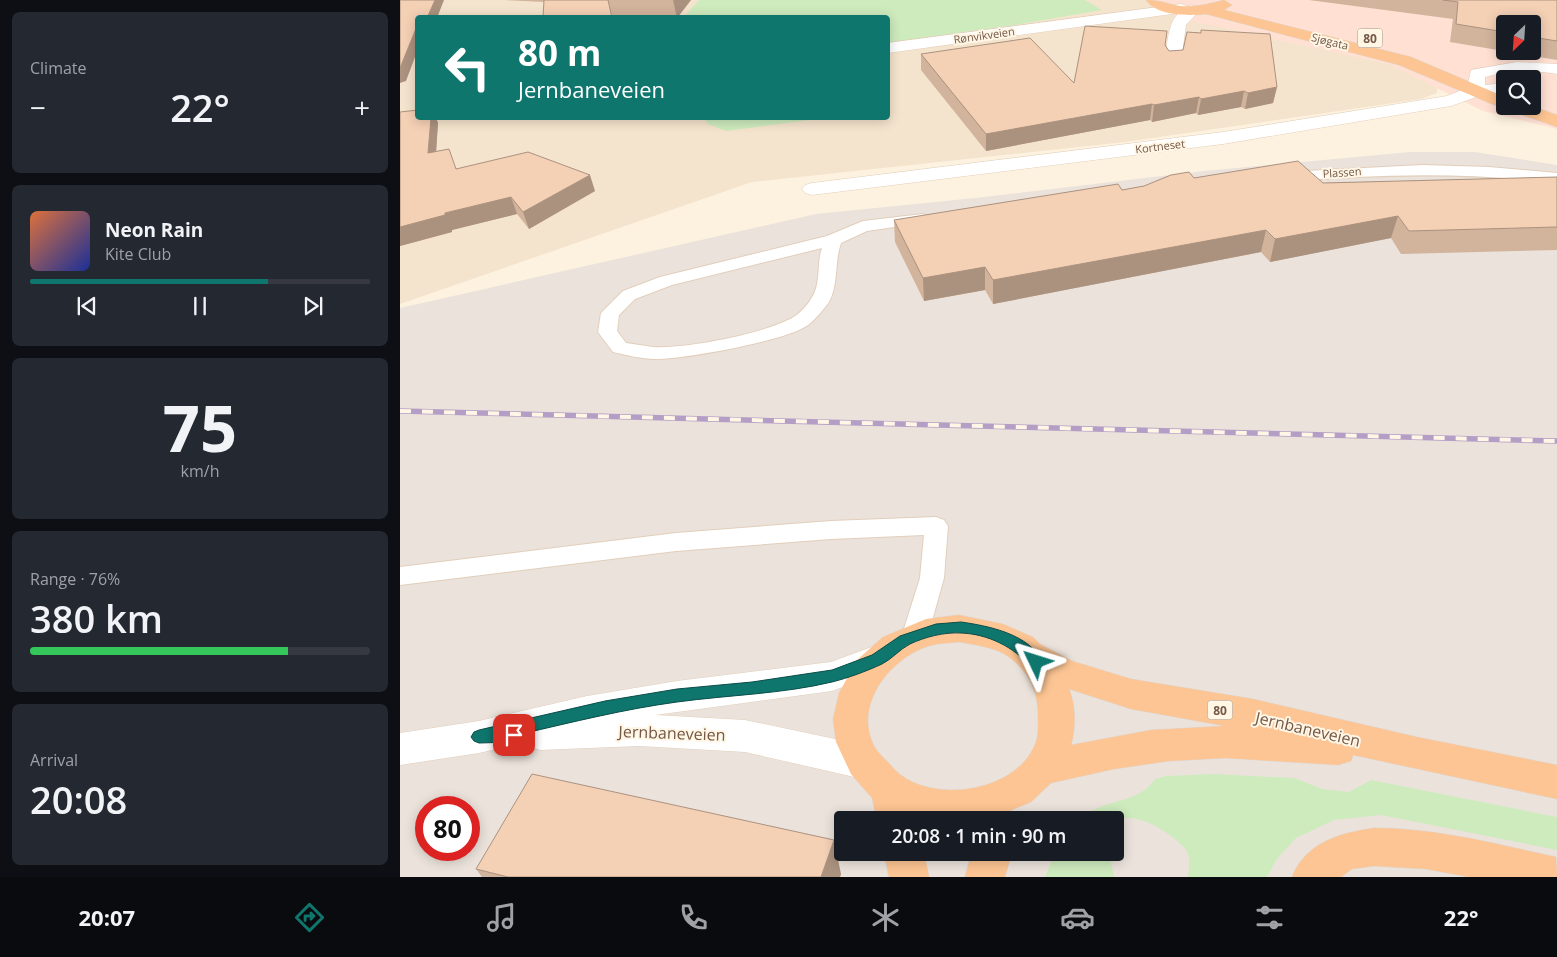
<!DOCTYPE html>
<meta charset="utf-8">
<style>
:root{--surface:#171b24;--page:#242831;--text:#f1f3f6;--muted:#9ea1a6;--line:#363941;--accent:#0f766e}
body{margin:0;font-family:"Open Sans",sans-serif;background:var(--page);color:var(--text);height:100vh;display:flex;flex-direction:column;font-size:19px;white-space:nowrap}
*{box-sizing:border-box;margin:0}
p{font-size:16px;color:var(--muted)}
.icon{flex:none;width:28px;height:28px;fill:none;stroke:currentColor;stroke-width:2;stroke-linecap:round;stroke-linejoin:round}
.map{position:relative;flex:1;overflow:hidden}
.panel{display:flex;flex-direction:column;gap:12px;padding:12px;background:#0d0f14;width:400px}
.panel>*{flex:none}
.guide{position:absolute;left:15px;top:15px;width:475px;height:105px;border-radius:5px;box-shadow:0 2px 12px #0003;background:#0f766e;color:#fff;overflow:hidden}
.needle{width:32px;rotate:205deg}
.controls{position:absolute;left:1096px;top:15px;display:grid;gap:10px}
.controls a{display:grid;place-items:center;width:45px;height:45px;border-radius:5px;background:var(--surface);box-shadow:0 2px 12px #0003;font-size:25px}
.speed{position:absolute;left:15px;top:796px;display:flex;gap:10px;font-size:25px;font-weight:700;text-align:center}
.speed>*{display:grid;place-content:center;width:65px;height:65px;border-radius:50%;background:var(--surface);box-shadow:0 2px 12px #0003;line-height:1}
.speed .limit{border:8px solid #d22;background:#fff;color:#111}
.pin{position:absolute;display:grid;place-items:center;width:42px;height:42px;color:#fff;margin:-21px;border-radius:10px;box-shadow:0 2px 8px #0006}
.me{position:absolute;width:55px;margin:-28px;rotate:311deg;stroke-linejoin:round;filter:drop-shadow(0 0 4px #0008)}
.turn{display:flex;align-items:center;gap:18px;height:105px;padding:0 20px;font-size:22px}
.turn .icon{width:65px;height:65px;stroke-width:2.5}
.turn b{display:block;font-size:35px;line-height:42px}
.big{font-size:38px;font-weight:600;line-height:1.1}
.panel .card{flex:1;display:flex;flex-direction:column;justify-content:center;gap:8px;min-width:0;padding:0 18px;border-radius:8px;background:var(--page)}
.panel .dial{align-items:center;gap:0}
.dial b{font-size:65px;line-height:1}
.song{display:flex;align-items:center;gap:15px}
.cover{width:60px;height:60px;border-radius:8px;background:linear-gradient(135deg,hsl(20 70% 55%),hsl(230 70% 35%))}
.played{height:5px;border-radius:2px;background:linear-gradient(90deg,var(--accent) 70%,var(--line) 70%)}
.keys{display:flex;justify-content:space-around;direction:ltr}
.heat{display:flex;justify-content:space-between;align-items:center;font-size:28px;direction:ltr}
.charge{height:8px;border-radius:4px;background:linear-gradient(90deg,#34c759 76%,var(--line) 0)}
.trip{position:absolute;left:434px;top:811px;width:290px;height:50px;border-radius:5px;background:var(--surface);box-shadow:0 2px 12px #0003;font-weight:600;line-height:50px;text-align:center}
.tab-bar{display:flex;height:80px;justify-content:space-around;align-items:center;background:#090b0e;color:var(--muted)}
.tab-bar .icon{width:35px;height:35px}
.tab-bar .selected{color:var(--accent)}
.tab-bar b{font-size:22px;color:var(--text)}
main{display:flex;flex:1;min-height:0}
.map>svg:first-child{display:block}
.residential{fill:#f5e4cd;fill-rule:evenodd}
.commercial{fill:#ffe0d2;fill-rule:evenodd}
.industrial{fill:#ebe3db;fill-rule:evenodd}
.green{fill:#ceebbd}
.lines{fill:none;stroke-linecap:round;stroke-linejoin:round}
.service-casing{stroke:#e2cebb;stroke-width:2}
.minor-casing{stroke:#e2cebb;stroke-width:1}
.tertiary-casing{stroke:#e2cebb;stroke-width:1}
.trunk-casing{stroke:#ded7d3;stroke-width:1}
.service{fill:#fff;fill-rule:evenodd}
.minor{fill:#fff;fill-rule:evenodd}
.tertiary{fill:#fff;fill-rule:evenodd}
.trunk{fill:#fdc593;fill-rule:evenodd}
.rail-casing{stroke:#b59ec6;stroke-width:5.5}
.rail{stroke:#fff6e6;stroke-width:4;stroke-dasharray:11;stroke-linecap:butt}
.wall{fill:#d2b39c;fill-rule:evenodd}
.shaded-wall{fill:#ab927f}
.building{fill:#f4d0b5;stroke:#ab927f}
.route{fill:#0f766e;stroke:#0a4d48}
.labels{text-anchor:middle;dominant-baseline:central;stroke-width:4;stroke-linejoin:round;paint-order:stroke}
.far-street-label{font-size:11px;fill:#755846;stroke:#fff6e6}
.shield{fill:#fff6e6;stroke:#9e8776;stroke-width:1}
.shield-label{font-size:12px;font-weight:bold;fill:#755846}
.near-street-label{font-size:16px;fill:#755846;stroke:#fff6e6}
</style>
<main>
<section class="panel">
<div class="card"><p>Climate</p>
<div class="heat"><a>−</a><b class="big">22°</b><a>+</a></div>
</div>
<div class="card">
<div class="song"><i class="cover"></i><div><b>Neon Rain</b><p>Kite Club</p></div></div>
<div class="played"></div>
<div class="keys"><svg class="icon" aria-label="previous" viewBox="0 0 24 24"><path d="M18 5L8 12l10 7zM5 5v14"/></svg><svg class="icon" aria-label="pause" viewBox="0 0 24 24"><path d="M8 5v14M16 5v14"/></svg><svg class="icon" aria-label="next" viewBox="0 0 24 24"><path d="M6 5l10 7-10 7zM19 5v14"/></svg></div>
</div>
<div class="card dial"><b>75</b><p>km/h</p></div>
<div class="card"><p>Range · 76%</p><b class="big">380 km</b><div class="charge"></div></div>
<div class="card"><p>Arrival</p><b class="big">20:08</b></div>
</section>
<div class="map">
<svg width="1157" height="877" viewBox="0 0 1157 877">
<rect width="100%" height="100%" fill="#fdf2df"/>
<path class="residential" d="M0,0H1157V62L1040,42L1037,93L1021,99L725,142L352,182L0,304ZM18,18H488V118H18ZM1105,24H1132V51H1105Z"/>
<path class="commercial" d="M748,0H1157V129L1083,111L988,64L777,18ZM1105,24H1132V51H1105ZM1105,79H1132V106H1105Z"/>
<path class="industrial" d="M1010,152H1075L1157,165V877H0V308L416,214L575,198L804,171ZM26,808H69V850H26ZM442,820H715V852H442Z"/>
<g class="green">
<path d="M299,0H685L702,10L615,25L488,43V18H283Z"/>
<path d="M304,118H424L326,131L308,124Z"/>
<path d="M813,774L894,778L922,789L949,792L971,780L1157,817V850L981,815L934,820L896,838L877,859L867,877H788C789,868 791,858 786,850C775,835 732,807 715,822L679,820C686,816 692,810 700,807C720,799 743,798 755,779L766,776Z"/>
<path d="M655,853H709L714,877H645Z"/>
</g>
<g class="lines">
<g class="service-casing">
<g id="service">
<path d="M1022,165L1089,167L1157,173V183C1066,172 977,174 886,182L878,177L886,172Z"/>
<path d="M523,214L531,219L529,222L467,231L441,243C434,263 439,283 429,302C424,309 415,320 408,325C386,341 285,359 255,359C242,359 226,355 213,352L198,332L201,313L223,291L260,277L427,236L463,221ZM422,248C416,265 422,283 411,299C407,306 398,315 392,318C362,334 287,349 253,347C244,346 235,344 226,343L217,331L219,315L235,299L272,285Z"/>
<path d="M536,517L544,520L548,526L544,578L528,635L524,642L515,646L506,642L502,635L520,578L524,535L431,539L276,551L0,585V567L276,533L431,521Z"/>
</g>
</g>
<g class="minor-casing">
<g id="minor">
<path d="M792,5L800,10L786,25L781,61L779,65H767L765,61C768,41 767,12 792,5Z"/>
<path d="M1117,62L1157,64V74C1133,70 1109,70 1085,77V85L1105,83V93L1079,96L1051,106L823,144L412,195L405,193L402,189L405,185L412,183L823,132L1047,96L1067,88L1071,70Z"/>
</g>
</g>
<g class="tertiary-casing">
<g id="tertiary">
<path d="M781,4L786,6L789,9L786,12L488,53V43Z"/>
<path d="M477,645L489,649L494,659L489,669L432,691L255,715L345,720L463,745L476,750L481,762L476,774L463,779L345,752L239,746L140,750L127,745L126,742L79,753L0,765V733L79,721L187,696L277,681L431,662Z"/>
</g>
</g>
<g class="trunk-casing">
<g id="trunk">
<path d="M746,0C760,0 767,4 781,6C796,7 809,4 824,0L832,5L824,10L1011,57L1105,97V106H1132L1157,115V127L1099,107L999,65L806,14C788,16 757,16 746,0Z"/>
<path d="M559,615L603,624L633,637L640,644L672,661L731,679L853,699L1017,737L1157,765V799L953,755L951,761L938,765L826,758L769,761L714,769L651,783L631,802L588,820H477L472,798L451,774L436,742L433,719L439,693L457,660L483,637L526,619ZM559,642C576,645 595,647 609,657C629,672 638,691 638,715C638,724 639,733 636,742C624,776 582,791 549,790C528,789 509,784 494,769C488,761 479,755 474,746C453,705 490,658 529,646C538,643 550,643 559,642ZM669,689L731,709L825,726L751,730L671,745C676,728 676,705 669,689Z"/>
<path d="M974,828C1036,828 1096,844 1156,857L1157,877H1069L1026,869L974,866L952,869L941,877H892C906,842 940,833 974,828Z"/>
<path d="M484,852H524L529,877H489Z"/>
<path d="M572,852H612L605,877H565Z"/>
</g>
</g>
<use href="#service" class="service"/>
<use href="#minor" class="minor"/>
<use href="#tertiary" class="tertiary"/>
<use href="#trunk" class="trunk"/>
<g class="rail-casing">
<path id="rail" d="M0,411L1157,441"/>
</g>
<use href="#rail" class="rail"/>
</g>
<g class="wall">
<path d="M104,0H291L277,18L212,15L144,2Z"/>
<path d="M909,0H1157V60L1050,42L1053,19ZM1105,24H1132V51H1105Z"/>
<path d="M765,45L769,51L877,87L873,103L845,109L841,107L798,115L796,113L752,122L750,120L586,151L521,70V54L674,83Z"/>
<path d="M18,118H36L38,123L36,151L57,169L195,191L129,229L117,214L52,230V232L0,246Z"/>
<path d="M1157,177V250L1001,254L991,238L870,262L861,252L593,304L585,290L524,301L495,242L494,220L722,190L794,178L923,183Z"/>
<path d="M76,869L441,874L440,877H82Z"/>
</g>
<g class="shaded-wall">
<path d="M35,0H44L37,18H27Z"/>
<path d="M273,0H291L277,18Z"/>
<path d="M17,26H18V49L6,81L0,83V68Z"/>
<path d="M877,87L873,103L845,109L848,93Z"/>
<path d="M844,91L841,107L798,115L801,99Z"/>
<path d="M799,97L796,113L752,122L754,105Z"/>
<path d="M752,104L750,120L586,151V134Z"/>
<path d="M31,118H36L38,123L35,169L28,153Z"/>
<path d="M190,175L195,191L129,229L123,212Z"/>
<path d="M111,197L117,214L52,230V232L0,246V227L45,213Z"/>
<path d="M998,216L991,238L870,262L875,239Z"/>
<path d="M866,230L861,252L593,304V280Z"/>
<path d="M585,267V290L524,301L523,278Z"/>
<path d="M434,840L441,874L440,877H421Z"/>
</g>
<g class="building">
<path d="M0,0H35L27,18H18V26H17L0,68Z"/>
<path d="M144,0H208L212,18H143Z"/>
<path d="M1043,0H1157V41L1132,37V24H1105V32L1056,24L1058,2Z"/>
<path d="M685,26L767,31L765,45L769,51L783,50L787,32L801,33V30L870,34L877,87L848,93L844,91L801,99L799,97L754,105L752,104L586,134L521,54L630,38L674,83Z"/>
<path d="M18,110V118H31L28,153L49,149L56,169L128,152L190,175L123,212L111,197L45,213V215L0,227V112Z"/>
<path d="M898,161L923,183L1157,177V227L1009,231L998,216L875,239L866,230L593,280L585,267L523,278L494,220L718,184L722,190L744,186L771,175L789,172L794,178Z"/>
<path d="M132,774L434,840L421,877H108L76,869Z"/>
</g>
<path class="route" d="M561,622C589,626 629,634 643,662L641,667H631C614,647 588,634 561,633C544,632 525,637 510,644C500,649 492,659 482,664C467,671 448,678 432,682C382,694 328,695 277,702C225,709 173,722 121,734L120,740L114,742L79,743L74,741L71,737L74,732L79,730L205,701L277,689L352,682L432,670L472,655L500,636L536,624Z"/>
<g class="labels">
<g class="far-street-label">
<text transform="translate(584 35) rotate(-8)">Rønvikveien</text>
<text transform="translate(930 41) rotate(14)">Sjøgata</text>
<text transform="translate(760 146) rotate(-7)">Kortneset</text>
<text transform="translate(942 172) rotate(-4)">Plassen</text>
</g>
<g class="shield">
<rect x="957.5" y="28.5" width="25" height="19" rx="4"/>
<rect x="807.5" y="700.5" width="25" height="19" rx="4"/>
</g>
<g class="shield-label">
<text x="970" y="38">80</text>
<text x="820" y="710">80</text>
</g>
<g class="near-street-label">
<text transform="translate(908 729) rotate(13)">Jernbaneveien</text>
<text transform="translate(272 733) rotate(2)">Jernbaneveien</text>
</g>
</g>
</svg>
<div class="controls">
<a><svg class="needle" viewBox="-14 -14 28 28"><path d="M0-13l5 13h-10z" fill="#e53935"/><path d="M0 13l5-13h-10z" fill="#9ea1a6"/></svg></a>
<a><svg class="icon" aria-label="search" viewBox="0 0 24 24"><circle cx="10" cy="10" r="6"/><path d="M15 15l6 6"/></svg></a>
</div>
<div class="speed"><div class="limit">80</div></div>
<div class="pin" style="left:114px;top:735px;background:#d93025"><svg class="icon" aria-label="arrive" viewBox="0 0 24 24"><path d="M6 21V4h12l-3 4 3 4H6"/></svg></div>
<svg class="me" style="left:636px;top:662px" viewBox="-20 -20 40 40"><path d="M0-17L14 15 0 8-14 15z" fill="#0f766e" stroke="#fff" stroke-width="4"/></svg>
<div class="trip">20:08 · 1 min · 90 m</div>
<div class="guide">
<div class="turn"><svg class="icon" aria-label="left" viewBox="0 0 24 24"><path d="M17 20v-9H6M10 6l-5 5 5 5"/></svg><div><b>80 m</b>Jernbaneveien</div></div>
</div>
</div>
</main>
<nav class="tab-bar">
<b>20:07</b>
<svg class="icon selected" aria-label="directions" viewBox="0 0 24 24"><path d="M12 3l9 9-9 9-9-9zM9 14v-3h6M13 9l2 2-2 2"/></svg>
<svg class="icon" aria-label="music" viewBox="0 0 24 24"><path d="M9 18V5l10-2v13"/><circle cx="6" cy="18" r="3"/><circle cx="16" cy="16" r="3"/></svg>
<svg class="icon" aria-label="phone" viewBox="0 0 24 24"><path d="M5 4h4l2 5-3 2q2 4 5 5l2-3 5 2v4C11 20 4 13 5 4z"/></svg>
<svg class="icon" aria-label="climate" viewBox="0 0 24 24"><path d="M12 3v18M4 7l16 10M4 17L20 7"/></svg>
<svg class="icon" aria-label="car" viewBox="0 0 24 24"><path d="M5 17H2v-5l4-1 3-4h7l3 4 3 1v5h-3M9 17h6M6 11h13"/><circle cx="7" cy="17" r="2"/><circle cx="17" cy="17" r="2"/></svg>
<svg class="icon" aria-label="filters" viewBox="0 0 24 24"><path d="M4 7h16M4 17h16"/><circle cx="9" cy="7" r="2"/><circle cx="15" cy="17" r="2"/></svg>
<b>22°</b>
</nav>
